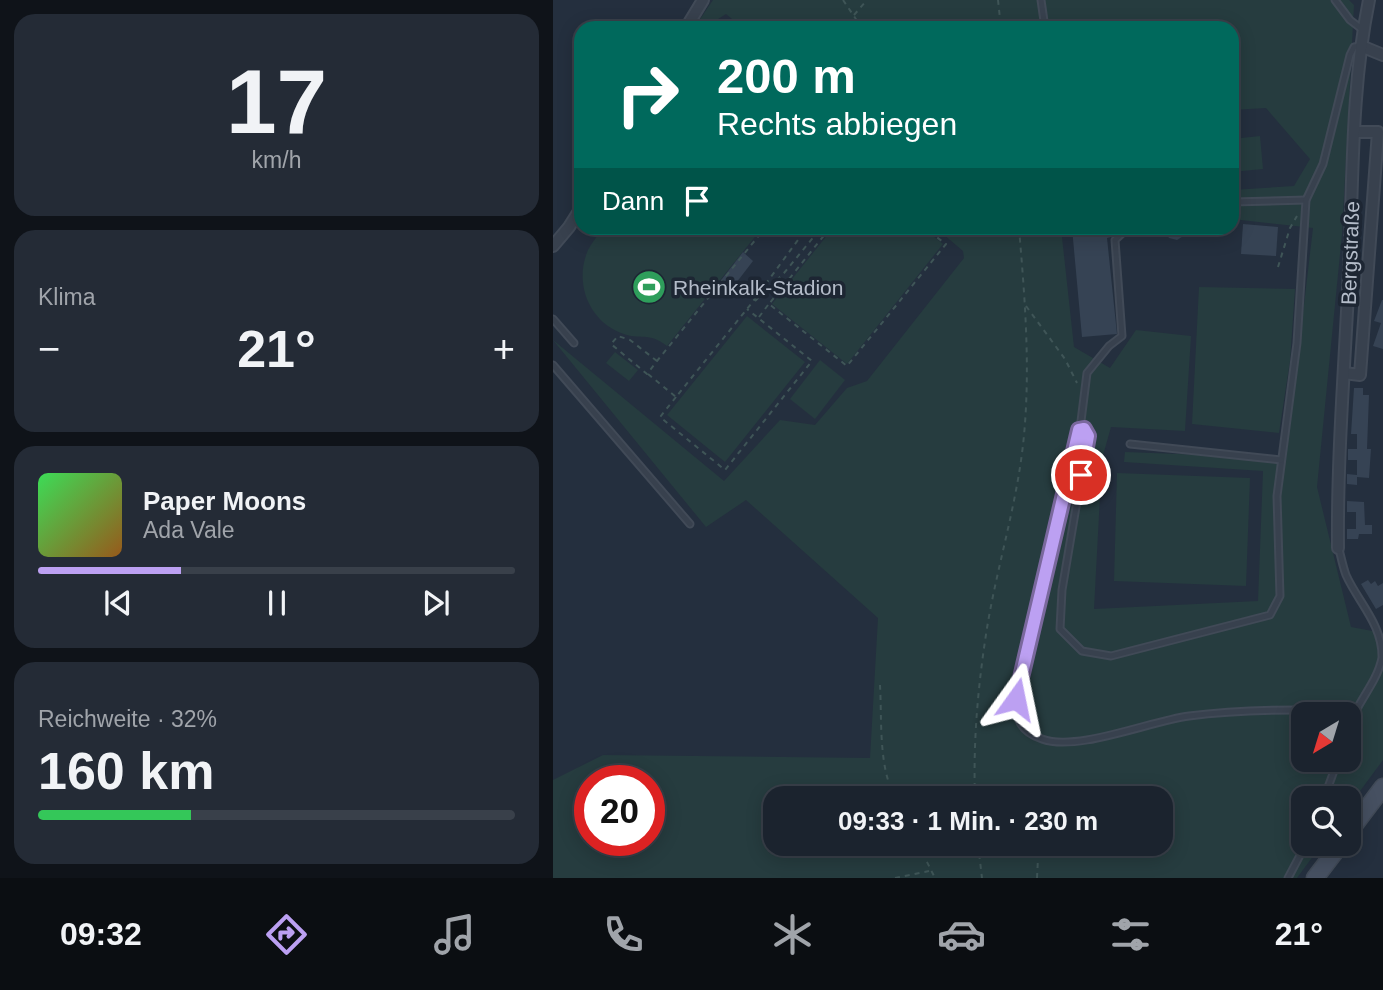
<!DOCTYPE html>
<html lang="de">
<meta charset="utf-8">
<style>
:root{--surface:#1b232e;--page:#242b36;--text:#f1f3f6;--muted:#a0a4aa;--line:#39404a;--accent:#bca0f2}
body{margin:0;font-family:Arial,sans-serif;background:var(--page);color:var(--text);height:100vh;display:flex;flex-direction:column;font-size:26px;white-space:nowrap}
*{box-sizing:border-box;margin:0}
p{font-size:23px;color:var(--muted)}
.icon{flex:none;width:38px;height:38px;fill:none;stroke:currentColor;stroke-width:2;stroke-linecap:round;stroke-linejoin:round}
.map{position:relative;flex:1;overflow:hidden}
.side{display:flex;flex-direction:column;gap:14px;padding:14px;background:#0f1319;width:553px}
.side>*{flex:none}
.banner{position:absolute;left:21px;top:21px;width:665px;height:214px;border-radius:21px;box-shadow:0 4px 18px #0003,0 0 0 2px var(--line);background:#00695c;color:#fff;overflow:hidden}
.needle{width:46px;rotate:218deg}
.controls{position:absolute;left:738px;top:702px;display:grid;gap:14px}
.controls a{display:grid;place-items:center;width:70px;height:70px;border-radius:14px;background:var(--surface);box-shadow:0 4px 18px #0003,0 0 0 2px var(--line);font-size:35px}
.speed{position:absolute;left:21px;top:765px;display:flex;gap:14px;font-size:35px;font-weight:700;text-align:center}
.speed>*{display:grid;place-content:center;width:91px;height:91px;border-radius:50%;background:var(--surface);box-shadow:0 4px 18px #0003,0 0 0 2px var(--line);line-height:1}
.speed .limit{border:10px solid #d22;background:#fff;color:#111}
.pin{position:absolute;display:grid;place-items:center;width:60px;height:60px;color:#fff;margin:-30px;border:4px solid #fff;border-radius:50%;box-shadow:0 2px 7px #0007}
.me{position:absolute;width:77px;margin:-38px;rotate:12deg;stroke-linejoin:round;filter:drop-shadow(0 0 5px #0008)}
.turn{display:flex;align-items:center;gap:24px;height:147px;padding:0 28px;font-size:32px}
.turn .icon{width:91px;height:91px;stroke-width:2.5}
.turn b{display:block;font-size:49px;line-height:60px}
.then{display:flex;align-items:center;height:66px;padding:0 28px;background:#0003;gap:14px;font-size:26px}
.big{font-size:52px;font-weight:700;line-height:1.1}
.side .card{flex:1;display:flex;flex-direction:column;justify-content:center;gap:10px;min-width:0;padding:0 24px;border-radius:21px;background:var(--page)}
.side .dial{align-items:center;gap:0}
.dial b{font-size:91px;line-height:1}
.song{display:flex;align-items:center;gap:21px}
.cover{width:84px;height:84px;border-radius:10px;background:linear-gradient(135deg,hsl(130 70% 55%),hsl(30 70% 35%))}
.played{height:7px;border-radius:4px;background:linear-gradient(90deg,var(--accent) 30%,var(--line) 30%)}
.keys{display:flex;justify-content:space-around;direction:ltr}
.heat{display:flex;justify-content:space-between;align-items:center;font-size:38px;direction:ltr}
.charge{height:10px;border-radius:5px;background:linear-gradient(90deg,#34c759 32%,var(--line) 0)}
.trip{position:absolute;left:210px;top:786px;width:410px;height:70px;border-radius:21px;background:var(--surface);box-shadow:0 4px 18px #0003,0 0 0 2px var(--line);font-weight:700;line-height:70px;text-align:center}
.tab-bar{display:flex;height:112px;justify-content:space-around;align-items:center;background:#0b0e12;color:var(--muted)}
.tab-bar .icon{width:49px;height:49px}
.tab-bar .current{color:var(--accent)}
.tab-bar b{font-size:32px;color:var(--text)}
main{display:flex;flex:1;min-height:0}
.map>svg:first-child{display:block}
.green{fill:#263c3f;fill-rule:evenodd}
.building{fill:#364354}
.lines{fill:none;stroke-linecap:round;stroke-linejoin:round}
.lane-casing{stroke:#414a57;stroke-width:9}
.street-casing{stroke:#414a57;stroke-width:14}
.secondary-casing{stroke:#414a57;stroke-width:19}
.path{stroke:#3f5557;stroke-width:2;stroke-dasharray:5 5;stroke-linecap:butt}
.lane{stroke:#38414e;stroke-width:5}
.street{stroke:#38414e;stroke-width:10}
.secondary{stroke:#465061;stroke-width:16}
.route-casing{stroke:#7a689d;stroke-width:18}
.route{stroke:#bca0f2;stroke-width:12}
.labels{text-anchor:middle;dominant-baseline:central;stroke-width:7;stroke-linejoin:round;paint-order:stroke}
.street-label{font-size:21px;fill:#b4bcc9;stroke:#1d2633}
.poi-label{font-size:21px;fill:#b4bcc9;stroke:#1d2633;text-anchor:start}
</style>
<main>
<section class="side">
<div class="card dial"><b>17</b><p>km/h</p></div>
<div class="card"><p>Klima</p>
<div class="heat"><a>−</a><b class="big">21°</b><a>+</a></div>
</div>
<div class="card">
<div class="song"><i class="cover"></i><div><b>Paper Moons</b><p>Ada Vale</p></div></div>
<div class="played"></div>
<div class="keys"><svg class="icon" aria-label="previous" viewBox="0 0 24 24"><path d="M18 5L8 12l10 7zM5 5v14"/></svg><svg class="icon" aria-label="pause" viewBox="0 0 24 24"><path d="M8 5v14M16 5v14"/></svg><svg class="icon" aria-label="next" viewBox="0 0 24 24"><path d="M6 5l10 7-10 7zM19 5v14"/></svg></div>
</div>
<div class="card"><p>Reichweite · 32%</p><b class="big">160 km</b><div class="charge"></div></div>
</section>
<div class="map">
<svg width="830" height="878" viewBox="0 0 830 878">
<rect width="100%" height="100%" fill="#242f3e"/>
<g class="green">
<path d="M160,0H796L801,5L789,234L764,487L798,627L830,633V760L796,806V798H751V844H769L744,878H0V780L50,755L317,758L325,618L193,500L153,527L0,340L171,481L227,420L262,425L294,388L314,381L411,258L410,251L383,228H508L521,347L557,368L583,330L638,336L632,431L558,427L549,459L541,609L705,601L710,471L571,462L572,452L733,458L760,228L679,219V190L741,186L757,159L713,108L679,110V28H190L173,14L151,28H141ZM751,714H796V760H751ZM37,780H96V840H37ZM222,798H607V844H222Z"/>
<path d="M707,136L710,169L679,172V139Z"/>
<path d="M51,228H209L114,346C95,331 88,341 68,333C35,320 21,282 35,250C39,242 45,235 51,228Z"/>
<path d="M280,228H370L390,244L294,364L219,304Z"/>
<path d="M646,287L742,289L737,361L726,433L639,424Z"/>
<path d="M194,316L252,362L172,462L114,415Z"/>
<path d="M62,352L85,370L76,381L53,363Z"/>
<path d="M267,360L292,380L262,419L237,399Z"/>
<path d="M564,473L697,478L693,586L561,581Z"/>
</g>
<g class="building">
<path d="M690,224L725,227L723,256L688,254Z"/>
<path d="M519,228H557L558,237L554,238L564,334L529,337Z"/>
<path d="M610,228H635L632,235L624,240L616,238Z"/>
<path d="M190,252L200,261L173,296L162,288Z"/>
<path d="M829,300H830V349L820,346L828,323L821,321Z"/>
<path d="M801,388H810V395H816L814,449H818L816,478L804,477V485L794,484V474L804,475V460H795V449H804V434H798Z"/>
<path d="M794,501L811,502L812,525H819V534H806L805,539H794V529H803V512H794Z"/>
<path d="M815,580L818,584L822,581L825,586L830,583V605L823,609L808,584Z"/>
</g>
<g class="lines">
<g class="lane-casing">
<g id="lane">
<path d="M488,0L492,28"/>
<path d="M782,0L797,20L810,30"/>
<path d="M679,202L753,200"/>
<path d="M575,228L562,240L569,336L556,346L534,373L528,421L463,699C462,719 468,732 489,739C524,752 597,721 636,716C690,709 746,709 801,711"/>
<path d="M0,319L21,343"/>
<path d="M0,365L137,524"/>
<path d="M525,430L531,429L535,436L509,590L507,629L529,651L558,656L717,615L727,596L724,496L744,343L753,200L770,164L797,55L801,47L808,46"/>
<path d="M577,444L728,460"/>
<path d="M786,549C788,557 790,567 793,575C805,602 830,625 829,658C824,683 804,702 796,726"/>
<path d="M771,798L785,760"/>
<path d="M735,878L753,844"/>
</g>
</g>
<g class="street-casing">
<g id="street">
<path d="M133,28L150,0"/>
<path d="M808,46L830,55"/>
<path d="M0,246L16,227L28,208"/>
<path d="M791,373L807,375L825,132H802"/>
<path d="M785,548C784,455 792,363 796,271C800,181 798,88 816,0"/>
</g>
</g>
<g class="secondary-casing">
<g id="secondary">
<path d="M796,832L830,787"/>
<path d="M762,878L788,844"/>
</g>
</g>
<g class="path">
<path d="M290,0L309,28"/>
<path d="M445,0L448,28"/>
<path d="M301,15L314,0"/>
<path d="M277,228L216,304L294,366L393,244L371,228"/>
<path d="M725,267L737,228L744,216"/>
<path d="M202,301L231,273L268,228"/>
<path d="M473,306L512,359L524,383"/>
<path d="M206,317L215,305"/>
<path d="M104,361L77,340L65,336L58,344L94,374L104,361L212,228"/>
<path d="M95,374L123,397L198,304L253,229"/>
<path d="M123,397L107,417L172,470L259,361L194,309"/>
<path d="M327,685C329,718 325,770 343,798"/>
<path d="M422,798C420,741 425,685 434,628C444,567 463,507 470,445C478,372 472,300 466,228"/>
<path d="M365,844L382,878"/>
<path d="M425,844L429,878"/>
<path d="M342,878L376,871"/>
<path d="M484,878L485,858"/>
</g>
<use href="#lane" class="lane"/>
<use href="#street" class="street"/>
<use href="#secondary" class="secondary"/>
</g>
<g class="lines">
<g class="route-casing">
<path id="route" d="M463,699L526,430L531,429L535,436L528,475"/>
</g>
<use href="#route" class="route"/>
</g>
<defs>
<g id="stadium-disc" transform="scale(1.75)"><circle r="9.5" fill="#2e9e5b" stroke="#1d2633"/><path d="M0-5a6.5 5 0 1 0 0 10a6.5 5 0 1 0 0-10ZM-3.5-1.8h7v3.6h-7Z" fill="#fff"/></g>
</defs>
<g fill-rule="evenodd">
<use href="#stadium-disc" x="96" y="287"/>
</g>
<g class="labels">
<g class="street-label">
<text transform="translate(797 253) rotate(-88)">Bergstraße</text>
</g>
<g class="poi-label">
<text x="120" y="287">Rheinkalk-Stadion</text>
</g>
</g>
</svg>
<div class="controls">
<a><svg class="needle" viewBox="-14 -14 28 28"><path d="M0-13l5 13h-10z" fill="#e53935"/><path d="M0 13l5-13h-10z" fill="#a0a4aa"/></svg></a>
<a><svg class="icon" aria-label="search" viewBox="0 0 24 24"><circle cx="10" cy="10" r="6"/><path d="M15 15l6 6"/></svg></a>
</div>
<div class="speed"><div class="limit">20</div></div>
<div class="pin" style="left:528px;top:475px;background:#d93025"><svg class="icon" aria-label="arrive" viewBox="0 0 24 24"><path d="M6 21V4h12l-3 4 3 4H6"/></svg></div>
<svg class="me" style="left:463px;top:699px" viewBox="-20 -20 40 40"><path d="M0-17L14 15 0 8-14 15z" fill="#bca0f2" stroke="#fff" stroke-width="4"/></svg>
<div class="trip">09:33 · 1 Min. · 230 m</div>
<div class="banner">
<div class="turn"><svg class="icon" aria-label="right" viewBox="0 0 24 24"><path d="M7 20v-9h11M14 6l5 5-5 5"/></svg><div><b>200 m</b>Rechts abbiegen</div></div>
<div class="then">Dann<svg class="icon" aria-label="arrive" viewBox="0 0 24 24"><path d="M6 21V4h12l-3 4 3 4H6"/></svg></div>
</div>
</div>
</main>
<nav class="tab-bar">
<b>09:32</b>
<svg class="icon current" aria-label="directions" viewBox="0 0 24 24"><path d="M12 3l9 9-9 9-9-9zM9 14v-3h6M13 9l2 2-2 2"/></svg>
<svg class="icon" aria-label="music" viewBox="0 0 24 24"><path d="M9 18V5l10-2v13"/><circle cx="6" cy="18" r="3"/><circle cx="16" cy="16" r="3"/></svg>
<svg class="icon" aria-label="phone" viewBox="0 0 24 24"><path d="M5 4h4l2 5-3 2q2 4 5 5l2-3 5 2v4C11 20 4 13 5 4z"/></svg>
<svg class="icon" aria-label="climate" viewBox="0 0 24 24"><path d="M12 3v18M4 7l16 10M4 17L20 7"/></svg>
<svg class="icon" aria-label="car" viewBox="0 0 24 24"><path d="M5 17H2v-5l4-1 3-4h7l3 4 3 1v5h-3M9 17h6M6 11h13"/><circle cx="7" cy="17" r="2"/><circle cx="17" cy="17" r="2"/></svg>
<svg class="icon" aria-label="filters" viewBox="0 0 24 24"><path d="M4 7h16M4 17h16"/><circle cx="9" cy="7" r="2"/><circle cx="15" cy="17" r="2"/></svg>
<b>21°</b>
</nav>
